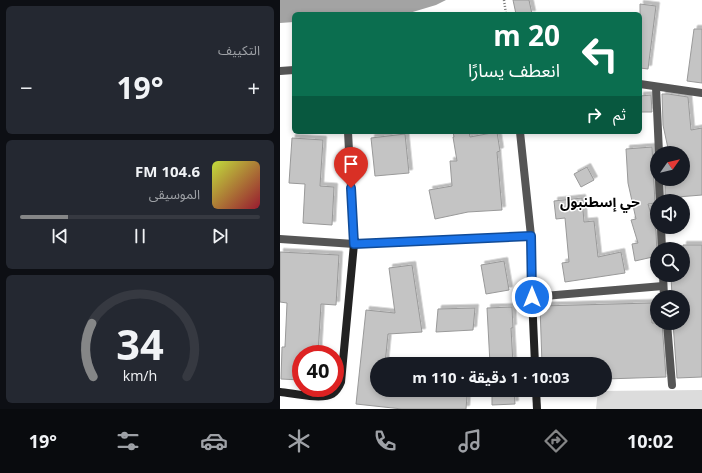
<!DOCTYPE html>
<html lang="ar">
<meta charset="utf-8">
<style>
:root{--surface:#171b24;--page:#242831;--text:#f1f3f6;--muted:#9ea1a6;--line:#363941;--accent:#858687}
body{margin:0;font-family:"Open Sans","Noto Sans Arabic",sans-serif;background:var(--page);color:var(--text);direction:rtl;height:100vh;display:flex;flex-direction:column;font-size:15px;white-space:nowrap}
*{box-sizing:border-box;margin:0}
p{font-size:13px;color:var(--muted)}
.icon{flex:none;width:22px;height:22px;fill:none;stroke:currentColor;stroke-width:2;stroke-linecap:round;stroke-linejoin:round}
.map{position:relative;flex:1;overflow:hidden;direction:ltr}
.sheet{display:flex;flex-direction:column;gap:6px;padding:6px;background:#0d0f14;width:280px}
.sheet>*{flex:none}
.hud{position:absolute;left:12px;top:12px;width:350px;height:122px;border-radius:6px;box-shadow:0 2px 6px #0003;direction:rtl;background:#0b6e4f;color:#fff;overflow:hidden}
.needle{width:26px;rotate:56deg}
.buttons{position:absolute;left:370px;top:146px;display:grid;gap:8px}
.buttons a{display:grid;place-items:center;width:40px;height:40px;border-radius:50%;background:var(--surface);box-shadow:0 2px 6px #0003;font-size:20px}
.speed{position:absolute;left:12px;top:345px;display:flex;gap:8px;font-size:20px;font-weight:700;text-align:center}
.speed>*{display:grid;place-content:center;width:52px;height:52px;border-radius:50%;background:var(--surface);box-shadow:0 2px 6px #0003;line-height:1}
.speed .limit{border:6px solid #d22;background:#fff;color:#111}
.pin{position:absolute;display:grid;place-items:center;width:34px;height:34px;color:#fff;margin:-41px -17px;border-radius:50% 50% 50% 0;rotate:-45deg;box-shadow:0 0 4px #0007}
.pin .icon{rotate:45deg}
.me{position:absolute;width:44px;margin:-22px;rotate:0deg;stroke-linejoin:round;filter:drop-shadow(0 0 3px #0008)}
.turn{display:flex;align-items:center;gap:14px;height:84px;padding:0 16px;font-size:18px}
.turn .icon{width:52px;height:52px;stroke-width:2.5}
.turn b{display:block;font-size:28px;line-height:34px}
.then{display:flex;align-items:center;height:38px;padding:0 16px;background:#0003;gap:8px;font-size:15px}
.big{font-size:30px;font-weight:700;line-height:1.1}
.sheet .card{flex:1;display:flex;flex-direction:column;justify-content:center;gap:6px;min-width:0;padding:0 14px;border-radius:6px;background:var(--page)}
.sheet .dial{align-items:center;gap:0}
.dial svg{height:104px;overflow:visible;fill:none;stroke:var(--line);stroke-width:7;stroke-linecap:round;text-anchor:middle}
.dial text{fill:var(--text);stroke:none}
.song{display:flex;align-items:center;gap:12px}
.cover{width:48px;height:48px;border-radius:6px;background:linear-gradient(135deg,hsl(70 70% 55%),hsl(350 70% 35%))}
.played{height:4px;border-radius:2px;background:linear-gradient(90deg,var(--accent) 20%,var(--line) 20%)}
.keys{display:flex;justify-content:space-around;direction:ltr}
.heat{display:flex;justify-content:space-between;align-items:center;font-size:22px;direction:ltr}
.trip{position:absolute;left:90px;top:357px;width:242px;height:40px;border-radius:20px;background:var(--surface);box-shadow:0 2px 6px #0003;font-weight:700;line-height:40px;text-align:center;direction:rtl}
.tabs{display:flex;height:64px;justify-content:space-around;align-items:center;background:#090b0e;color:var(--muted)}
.tabs .icon{width:28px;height:28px}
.tabs .current{color:var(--accent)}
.tabs b{font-size:18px;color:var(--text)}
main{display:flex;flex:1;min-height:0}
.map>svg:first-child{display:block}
.green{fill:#dcdcdc}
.water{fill:#a3a3a3}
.building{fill:#c4c4c4;stroke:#999;filter:url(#shadow)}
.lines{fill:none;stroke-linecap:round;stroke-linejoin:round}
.path{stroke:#777;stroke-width:2.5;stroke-dasharray:1 2;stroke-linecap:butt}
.street{stroke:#555;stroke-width:8}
.secondary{stroke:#222;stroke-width:8}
.route-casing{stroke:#114b97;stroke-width:10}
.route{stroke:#1a73e8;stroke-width:7}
.labels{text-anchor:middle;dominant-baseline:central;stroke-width:3;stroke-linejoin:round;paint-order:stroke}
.quarter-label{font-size:14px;font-weight:bold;fill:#000;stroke:#fff}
</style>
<main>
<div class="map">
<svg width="422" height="409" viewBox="0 0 422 409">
<defs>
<filter id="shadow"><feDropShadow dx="3.5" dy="-3.5" stdDeviation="0" flood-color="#0004"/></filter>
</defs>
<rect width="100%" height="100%" fill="#fff"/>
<path class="green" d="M422,390V409H316L318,391Z"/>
<path class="water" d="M0,0H166L156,5L126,14H14V22L0,23Z"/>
<g class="building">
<path d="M233,0H249L252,14H236Z"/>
<path d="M360,4L376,6L368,69L360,68Z"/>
<path d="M414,29H422V83L407,81Z"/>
<path d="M382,94H388L408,97L411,130L422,128V195L385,198V179H403V153H389L383,125Z"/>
<path d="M371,95L372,112H360V96Z"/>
<path d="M173,132H189L190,137L217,132L220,151L217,152L222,210L188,212L155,219L149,190L172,186L170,161H177L173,137H174Z"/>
<path d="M125,134L129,173L95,176L91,138Z"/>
<path d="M12,138L43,140L40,186L54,187L52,225L23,223L25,184L9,183Z"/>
<path d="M372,147L375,203L368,204L376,231L377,256L355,261L352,244L358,243L351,220L356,219L348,183L346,149Z"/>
<path d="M307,167L314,180L301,187L294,174Z"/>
<path d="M302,198L304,222L314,221L318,257L341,252L345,273L285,282L282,263L289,262L285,218L276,219L274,201Z"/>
<path d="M403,245H422V377L397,378L393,323H403V297H392L391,275H403Z"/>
<path d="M0,252L59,255L56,305L41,304L38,354H21V380L1,379L2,347H5L7,303L0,302Z"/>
<path d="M224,261L229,290L206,294L201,265Z"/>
<path d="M132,265L142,332L108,334L105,364H97V390H131L187,396L186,409H122L76,404L86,310L115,313L109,268Z"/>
<path d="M371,303L372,323H382L386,377L325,379V364H262L260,306Z"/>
<path d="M232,307L233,328H231L233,364H210L207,308Z"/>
<path d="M195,308L193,330L156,332L158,309Z"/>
<path d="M212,390H234L235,404L212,405Z"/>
</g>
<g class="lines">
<path class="path" d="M224,0L226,14"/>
<g class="street">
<path d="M0,71L14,70"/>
<path d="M360,84L422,93"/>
<path d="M376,87L379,153"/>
<path d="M240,132L251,236"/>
<path d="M379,179L380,201"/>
<path d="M381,227L382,249"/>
<path d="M0,239L74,244L68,132"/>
<path d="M383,275L384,297"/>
<path d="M252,297L383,286"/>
<path d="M387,323L392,385"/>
</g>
<g class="secondary">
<path d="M256,390L257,409"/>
<path d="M0,392C12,393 41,400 52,394C57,391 59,387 61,382L74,244L251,236L252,297L255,364"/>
</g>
</g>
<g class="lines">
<g class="route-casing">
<path id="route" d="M71,188L74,244L251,236L252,297"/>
</g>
<use href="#route" class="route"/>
</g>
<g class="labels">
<g class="quarter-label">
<text x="320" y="201">حي إسطنبول</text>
</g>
</g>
</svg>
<div class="buttons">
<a><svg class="needle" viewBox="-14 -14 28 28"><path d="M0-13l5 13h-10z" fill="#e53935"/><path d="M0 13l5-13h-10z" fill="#9ea1a6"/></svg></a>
<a><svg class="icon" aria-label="sound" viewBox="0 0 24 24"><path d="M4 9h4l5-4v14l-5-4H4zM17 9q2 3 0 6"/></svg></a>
<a><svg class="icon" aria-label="search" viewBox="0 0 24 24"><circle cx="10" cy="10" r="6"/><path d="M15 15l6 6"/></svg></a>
<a><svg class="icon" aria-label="layers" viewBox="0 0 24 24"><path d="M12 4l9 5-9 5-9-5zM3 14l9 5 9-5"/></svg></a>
</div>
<div class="speed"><div class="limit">40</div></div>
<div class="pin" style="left:71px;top:188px;background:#d93025"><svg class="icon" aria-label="arrive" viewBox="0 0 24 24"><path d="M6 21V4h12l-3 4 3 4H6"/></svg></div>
<svg class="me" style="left:252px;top:297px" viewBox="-20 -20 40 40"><circle r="17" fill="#1a73e8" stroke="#fff" stroke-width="3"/><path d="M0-11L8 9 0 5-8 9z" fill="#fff"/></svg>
<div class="trip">10:03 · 1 دقيقة · 110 m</div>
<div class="hud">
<div class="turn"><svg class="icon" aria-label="left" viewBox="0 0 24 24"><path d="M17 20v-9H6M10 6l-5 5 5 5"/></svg><div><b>20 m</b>انعطف يسارًا</div></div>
<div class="then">ثم<svg class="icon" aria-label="right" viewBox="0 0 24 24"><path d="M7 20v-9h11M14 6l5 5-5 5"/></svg></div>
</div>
</div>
<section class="sheet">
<div class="card"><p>التكييف</p>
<div class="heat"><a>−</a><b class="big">19°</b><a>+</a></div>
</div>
<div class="card">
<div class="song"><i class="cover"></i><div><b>104.6 FM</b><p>الموسيقى</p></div></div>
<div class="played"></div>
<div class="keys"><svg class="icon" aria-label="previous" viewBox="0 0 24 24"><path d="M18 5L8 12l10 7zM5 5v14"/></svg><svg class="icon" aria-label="pause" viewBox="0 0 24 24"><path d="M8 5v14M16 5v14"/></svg><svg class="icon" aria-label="next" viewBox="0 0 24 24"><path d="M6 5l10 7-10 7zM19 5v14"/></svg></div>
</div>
<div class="card dial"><svg viewBox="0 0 100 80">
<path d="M14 69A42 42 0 1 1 86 69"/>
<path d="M14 69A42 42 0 0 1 13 28" stroke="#858687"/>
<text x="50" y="56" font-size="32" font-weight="700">34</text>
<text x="50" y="72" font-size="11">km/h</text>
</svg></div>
</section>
</main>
<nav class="tabs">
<b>10:02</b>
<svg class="icon current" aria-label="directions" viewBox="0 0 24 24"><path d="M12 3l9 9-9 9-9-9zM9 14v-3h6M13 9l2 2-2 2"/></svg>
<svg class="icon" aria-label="music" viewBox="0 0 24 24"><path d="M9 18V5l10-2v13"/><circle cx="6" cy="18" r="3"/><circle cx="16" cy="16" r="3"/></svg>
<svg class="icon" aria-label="phone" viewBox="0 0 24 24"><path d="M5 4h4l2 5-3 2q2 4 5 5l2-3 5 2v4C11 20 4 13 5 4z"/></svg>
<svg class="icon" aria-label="climate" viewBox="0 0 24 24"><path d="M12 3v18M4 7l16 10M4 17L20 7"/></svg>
<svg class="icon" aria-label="car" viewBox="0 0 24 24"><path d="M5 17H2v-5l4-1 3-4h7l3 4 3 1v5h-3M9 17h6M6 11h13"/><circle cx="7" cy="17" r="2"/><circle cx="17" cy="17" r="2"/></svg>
<svg class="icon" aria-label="filters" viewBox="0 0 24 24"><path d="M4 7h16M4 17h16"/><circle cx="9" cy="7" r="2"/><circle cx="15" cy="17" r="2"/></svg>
<b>19°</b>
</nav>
